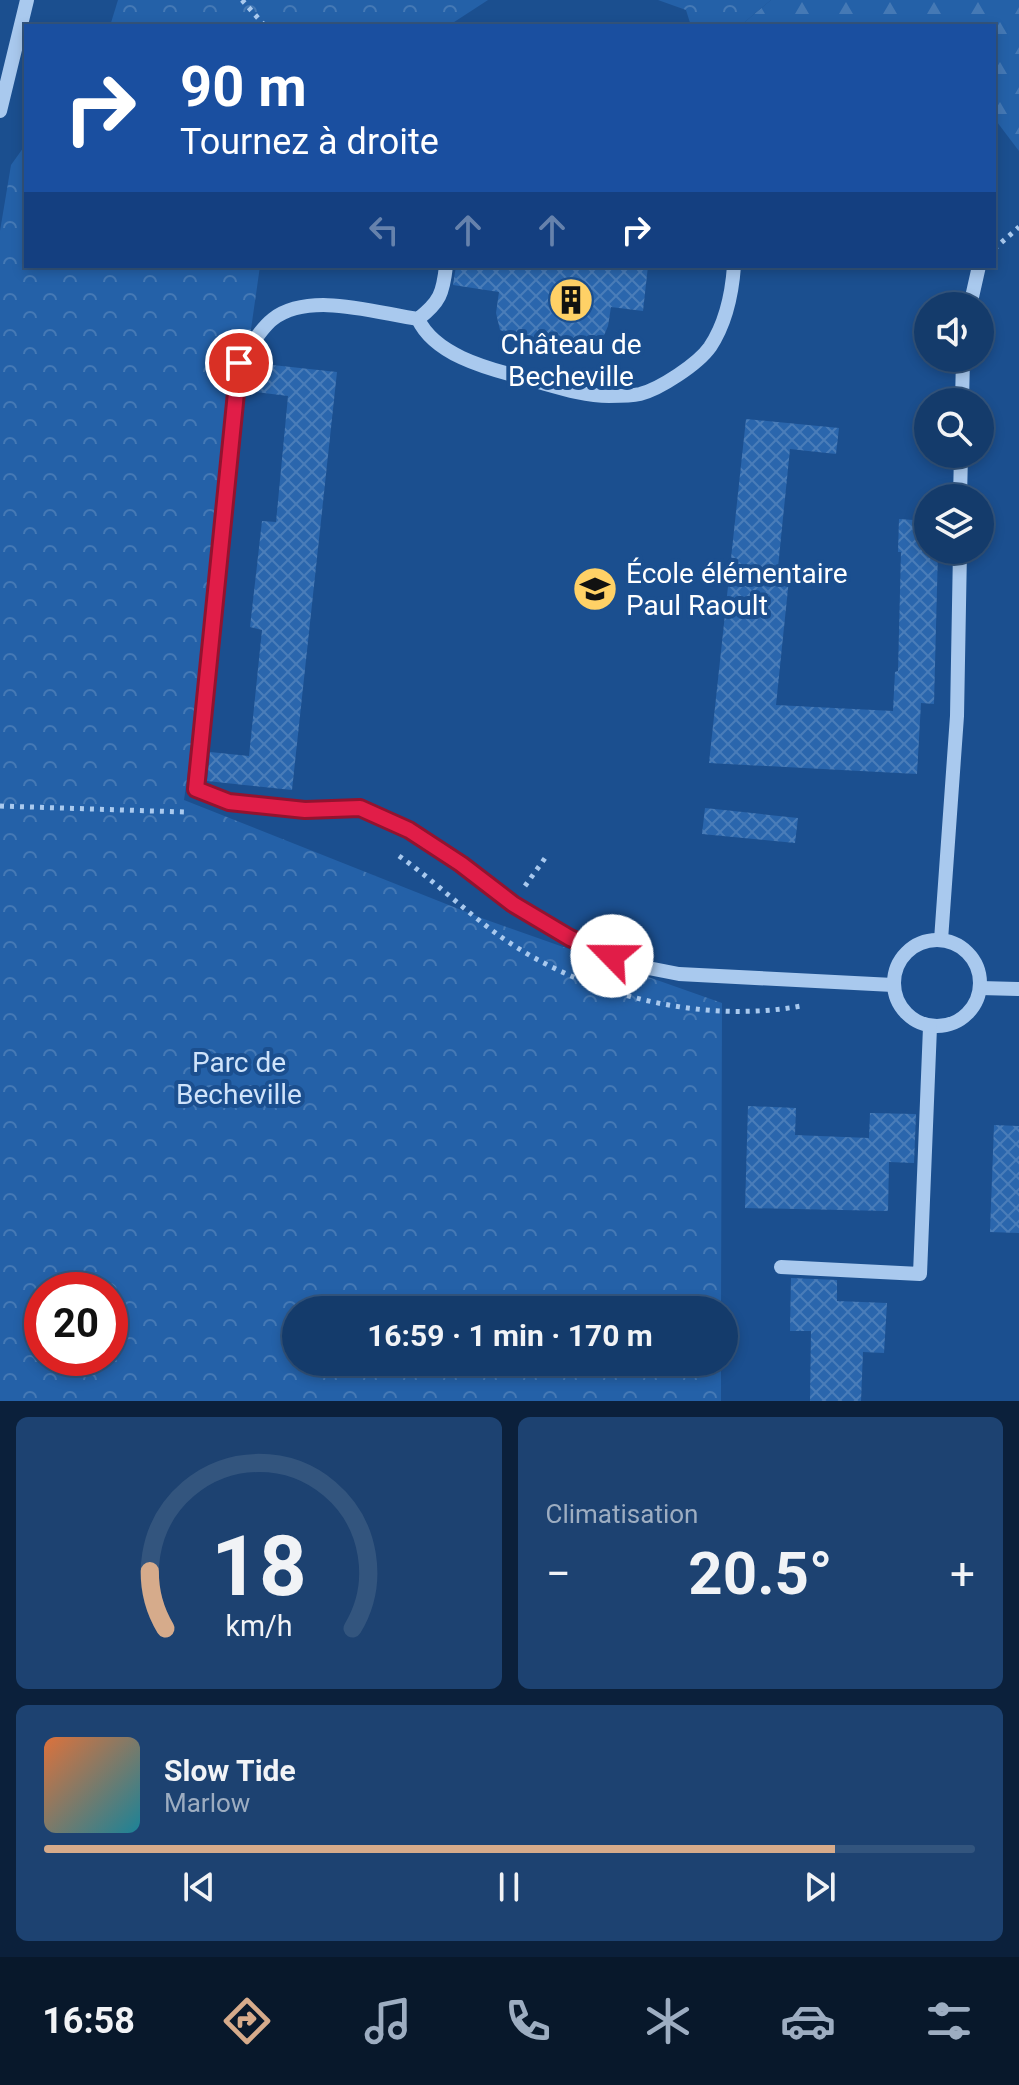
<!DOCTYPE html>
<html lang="fr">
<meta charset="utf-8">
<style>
:root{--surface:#143b6b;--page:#1d4271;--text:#f1f3f6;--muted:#9dadc1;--line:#33557e;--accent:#d6ab8b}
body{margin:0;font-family:Roboto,sans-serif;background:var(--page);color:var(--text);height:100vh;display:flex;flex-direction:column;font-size:30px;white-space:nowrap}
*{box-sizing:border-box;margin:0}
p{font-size:26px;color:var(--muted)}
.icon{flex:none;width:44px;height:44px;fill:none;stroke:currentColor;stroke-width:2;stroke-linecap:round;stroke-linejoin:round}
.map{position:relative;height:1401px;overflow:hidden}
.sheet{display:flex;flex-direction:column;gap:16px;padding:16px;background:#0b203b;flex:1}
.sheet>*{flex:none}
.guide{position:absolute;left:24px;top:24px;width:972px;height:244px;border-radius:0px;box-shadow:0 4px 12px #0003,0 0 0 2px var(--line);background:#1a4fa0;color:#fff;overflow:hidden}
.buttons{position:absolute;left:914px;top:292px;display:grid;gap:16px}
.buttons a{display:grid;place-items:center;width:80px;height:80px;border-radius:50%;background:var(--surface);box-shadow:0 4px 12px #0003,0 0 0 2px var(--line);font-size:40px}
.speed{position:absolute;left:24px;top:1272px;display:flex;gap:16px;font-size:40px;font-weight:700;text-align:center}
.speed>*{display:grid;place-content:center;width:104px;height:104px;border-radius:50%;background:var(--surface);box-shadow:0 4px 12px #0003,0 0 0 2px var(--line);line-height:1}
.speed .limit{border:12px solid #d22;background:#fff;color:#111}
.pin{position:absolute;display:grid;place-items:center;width:68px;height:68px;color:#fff;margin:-34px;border:4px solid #fff;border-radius:50%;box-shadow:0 2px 8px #0007}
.me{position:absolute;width:88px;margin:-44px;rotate:293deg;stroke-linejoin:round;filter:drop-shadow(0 0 6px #0008)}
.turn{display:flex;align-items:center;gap:28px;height:168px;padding:0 24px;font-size:36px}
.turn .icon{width:104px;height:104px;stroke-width:2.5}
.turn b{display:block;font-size:56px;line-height:68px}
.lanes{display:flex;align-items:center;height:76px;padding:0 24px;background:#0003;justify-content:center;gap:40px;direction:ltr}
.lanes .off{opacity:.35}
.big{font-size:60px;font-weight:700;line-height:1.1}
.sheet .tile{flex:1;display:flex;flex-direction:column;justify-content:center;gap:12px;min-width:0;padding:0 28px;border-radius:12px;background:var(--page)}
.sheet .dial{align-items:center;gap:0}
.dial svg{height:208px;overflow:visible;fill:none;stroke:var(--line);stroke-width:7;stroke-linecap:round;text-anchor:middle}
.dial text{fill:var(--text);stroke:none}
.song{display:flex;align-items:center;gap:24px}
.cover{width:96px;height:96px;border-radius:12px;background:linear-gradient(135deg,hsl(20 70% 55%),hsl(190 70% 35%))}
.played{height:8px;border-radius:4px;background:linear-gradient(90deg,var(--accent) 85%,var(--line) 85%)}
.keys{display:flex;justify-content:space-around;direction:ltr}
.heat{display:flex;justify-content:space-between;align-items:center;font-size:44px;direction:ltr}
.sheet .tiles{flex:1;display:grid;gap:16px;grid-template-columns:1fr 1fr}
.tile:last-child{grid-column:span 2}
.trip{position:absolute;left:282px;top:1296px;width:456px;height:80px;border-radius:40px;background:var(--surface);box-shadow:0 4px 12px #0003,0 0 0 2px var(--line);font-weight:700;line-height:80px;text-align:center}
.menu{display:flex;height:128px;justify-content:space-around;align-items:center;background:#08182b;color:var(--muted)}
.menu .icon{width:56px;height:56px}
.menu .active{color:var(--accent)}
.menu b{font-size:36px;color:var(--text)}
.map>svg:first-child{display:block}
.forest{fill:url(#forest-firs)}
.park{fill:url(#park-crowns);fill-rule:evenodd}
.building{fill:url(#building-cross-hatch)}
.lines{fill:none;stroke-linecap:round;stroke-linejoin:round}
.path{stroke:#a9c9ee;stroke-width:5;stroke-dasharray:4 6;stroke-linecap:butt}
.minor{stroke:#a9c9ee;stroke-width:14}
.route-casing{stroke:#92132f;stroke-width:20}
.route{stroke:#e11d48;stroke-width:14}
.labels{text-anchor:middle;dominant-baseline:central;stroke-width:8;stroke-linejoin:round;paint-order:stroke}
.poi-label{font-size:28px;fill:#fff;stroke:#1b4f8f}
.park-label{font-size:28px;fill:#cfe3fa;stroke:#1b4f8f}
</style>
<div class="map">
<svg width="1019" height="1401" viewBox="0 0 1019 1401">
<defs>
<pattern id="forest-firs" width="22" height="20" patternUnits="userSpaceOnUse" patternTransform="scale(2)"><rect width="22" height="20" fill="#2461a8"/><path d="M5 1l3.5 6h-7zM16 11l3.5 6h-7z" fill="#4579b5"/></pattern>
<pattern id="park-crowns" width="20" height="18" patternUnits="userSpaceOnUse" patternTransform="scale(2)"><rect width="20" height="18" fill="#2461a8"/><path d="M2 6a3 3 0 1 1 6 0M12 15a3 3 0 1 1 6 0" fill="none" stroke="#4579b5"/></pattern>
<pattern id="building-cross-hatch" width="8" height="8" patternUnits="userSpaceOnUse" patternTransform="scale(2)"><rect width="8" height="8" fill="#2a66ad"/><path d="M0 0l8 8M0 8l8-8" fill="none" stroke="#4a7db9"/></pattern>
</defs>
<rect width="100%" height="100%" fill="#1b4f8f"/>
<path class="forest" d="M771,0H1019V151L994,118V26H740Z"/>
<g class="park">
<path d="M118,0H488L448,26H110Z"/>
<path d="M658,0H771L740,26H691L686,10Z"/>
<path d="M26,144V266H260L184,800L484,919L722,1003L721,1310H296V1362H721V1401H0V231L11,165ZM42,1290H110V1358H42Z"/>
</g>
<g class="building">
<path d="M456,266H648L643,311L611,307L608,326L602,340L590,345L510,334L500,330L496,313L499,292L453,285Z"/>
<path d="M253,363L337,372L292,790L207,781L210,752L249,756L262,630L250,627L262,521L276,522L288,396L249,391Z"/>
<path d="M746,419L839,428L836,454L790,449L777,577L789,579L776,705L893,711L895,672L898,671L901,552H898L899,519L928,521V550H938L934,704L921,703L917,774L709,763Z"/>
<path d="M705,808L798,818L795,843L702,834Z"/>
<path d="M748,1106L796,1108L795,1135L869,1138L870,1113L916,1114L914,1163L889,1162L888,1211L745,1208Z"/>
<path d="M994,1125L1019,1126V1233L990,1232Z"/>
<path d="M791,1278L837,1280V1301L887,1303L884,1353L863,1352L861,1401H810L811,1331H790Z"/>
</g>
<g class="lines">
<g class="path">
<path d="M242,0L265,26"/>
<path d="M994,249L1019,227"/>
<path d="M0,806L184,812"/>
<path d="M399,856C436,882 468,914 504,939C586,996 704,1024 801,1006"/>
<path d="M525,886L548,854"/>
</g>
<g class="minor">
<path d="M0,111L27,0"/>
<path d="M446,266C443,293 440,302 418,319C376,313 310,291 273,319C260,329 249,349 239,363L196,789L229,802L305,810L360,808L409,830L461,864L513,904L570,938L633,965L679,974L893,985"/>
<path d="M970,306L979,266"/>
<path d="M418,319C434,354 485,368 520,377C549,384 580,396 609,396C618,396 631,396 640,394C660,389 698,364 710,347C726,323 732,294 734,266"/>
<path d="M962,402L963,358"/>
<path d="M960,498L961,454"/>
<circle cx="937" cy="983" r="43"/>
<path d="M941,940L957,716L960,550"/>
<path d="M980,988L1019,989"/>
<path d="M781,1267L920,1274L930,1027"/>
</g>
</g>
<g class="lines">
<g class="route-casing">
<path id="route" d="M239,363L196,789L229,802L305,810L360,808L409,830L461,864L513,904L570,938L612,956"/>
</g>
<use href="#route" class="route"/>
</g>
<defs>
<g id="building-disc" transform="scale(2.3)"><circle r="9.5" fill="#ffd166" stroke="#1b4f8f"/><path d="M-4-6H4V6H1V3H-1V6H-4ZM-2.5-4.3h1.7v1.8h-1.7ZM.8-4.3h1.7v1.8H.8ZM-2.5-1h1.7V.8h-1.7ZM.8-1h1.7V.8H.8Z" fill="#111"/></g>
<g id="school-disc" transform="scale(2.3)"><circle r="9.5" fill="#ffd166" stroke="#1b4f8f"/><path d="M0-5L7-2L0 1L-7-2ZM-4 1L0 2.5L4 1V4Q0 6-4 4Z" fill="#111"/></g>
</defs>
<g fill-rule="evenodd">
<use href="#building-disc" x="571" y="300"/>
<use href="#school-disc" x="595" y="589"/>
</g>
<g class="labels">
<g class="poi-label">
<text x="571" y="344">Château de<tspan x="571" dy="32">Becheville</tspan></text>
<text x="626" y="573" text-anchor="start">École élémentaire<tspan x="626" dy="32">Paul Raoult</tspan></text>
</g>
<g class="park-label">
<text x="239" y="1062">Parc de<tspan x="239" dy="32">Becheville</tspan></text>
</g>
</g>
</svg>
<div class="buttons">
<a><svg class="icon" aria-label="sound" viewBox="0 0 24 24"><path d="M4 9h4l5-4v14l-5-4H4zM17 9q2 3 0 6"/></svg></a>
<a><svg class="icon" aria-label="search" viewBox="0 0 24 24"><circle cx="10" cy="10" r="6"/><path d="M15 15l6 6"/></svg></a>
<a><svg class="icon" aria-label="layers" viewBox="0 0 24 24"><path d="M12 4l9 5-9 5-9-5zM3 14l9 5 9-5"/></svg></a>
</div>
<div class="speed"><div class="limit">20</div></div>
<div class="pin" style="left:239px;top:363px;background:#d93025"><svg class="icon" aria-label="arrive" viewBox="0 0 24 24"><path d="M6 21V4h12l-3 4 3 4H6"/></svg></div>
<svg class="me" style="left:612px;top:956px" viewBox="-20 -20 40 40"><circle r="19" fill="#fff"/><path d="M0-13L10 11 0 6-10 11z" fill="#e11d48"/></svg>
<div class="trip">16:59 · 1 min · 170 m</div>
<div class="guide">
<div class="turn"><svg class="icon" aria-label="right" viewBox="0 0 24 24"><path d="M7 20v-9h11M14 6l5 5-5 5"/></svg><div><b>90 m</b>Tournez à droite</div></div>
<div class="lanes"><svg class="icon off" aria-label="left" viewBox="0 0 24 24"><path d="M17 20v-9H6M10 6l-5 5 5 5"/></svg><svg class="icon off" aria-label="ahead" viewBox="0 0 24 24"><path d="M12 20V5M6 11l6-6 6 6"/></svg><svg class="icon off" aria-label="ahead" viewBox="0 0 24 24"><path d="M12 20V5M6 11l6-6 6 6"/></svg><svg class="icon" aria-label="right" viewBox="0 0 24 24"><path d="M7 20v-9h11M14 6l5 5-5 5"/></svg></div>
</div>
</div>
<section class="sheet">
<div class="tiles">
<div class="tile dial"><svg viewBox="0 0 100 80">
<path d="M14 69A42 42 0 1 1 86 69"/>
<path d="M14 69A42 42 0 0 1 8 47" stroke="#d6ab8b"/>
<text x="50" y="56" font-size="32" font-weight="700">18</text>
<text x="50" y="72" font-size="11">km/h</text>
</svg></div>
<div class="tile"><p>Climatisation</p>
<div class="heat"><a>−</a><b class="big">20.5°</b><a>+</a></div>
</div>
<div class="tile">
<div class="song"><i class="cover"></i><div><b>Slow Tide</b><p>Marlow</p></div></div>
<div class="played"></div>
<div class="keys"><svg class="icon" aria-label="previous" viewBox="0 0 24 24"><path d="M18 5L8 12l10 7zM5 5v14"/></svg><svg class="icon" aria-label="pause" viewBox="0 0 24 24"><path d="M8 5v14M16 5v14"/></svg><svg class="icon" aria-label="next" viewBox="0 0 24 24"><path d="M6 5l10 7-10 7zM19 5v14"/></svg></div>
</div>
</div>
</section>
<nav class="menu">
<b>16:58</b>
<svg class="icon active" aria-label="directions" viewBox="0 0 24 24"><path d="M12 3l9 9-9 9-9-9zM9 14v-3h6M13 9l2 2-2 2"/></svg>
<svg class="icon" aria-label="music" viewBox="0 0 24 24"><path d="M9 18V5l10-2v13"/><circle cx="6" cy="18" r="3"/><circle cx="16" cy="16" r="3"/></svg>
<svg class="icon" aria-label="phone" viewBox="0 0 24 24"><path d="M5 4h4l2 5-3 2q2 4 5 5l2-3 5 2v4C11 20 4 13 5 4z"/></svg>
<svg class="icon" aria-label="climate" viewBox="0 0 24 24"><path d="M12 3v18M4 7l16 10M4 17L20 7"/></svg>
<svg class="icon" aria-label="car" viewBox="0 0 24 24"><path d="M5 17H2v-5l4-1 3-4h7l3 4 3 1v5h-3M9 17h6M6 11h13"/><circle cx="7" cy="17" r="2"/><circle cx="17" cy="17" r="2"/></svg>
<svg class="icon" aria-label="filters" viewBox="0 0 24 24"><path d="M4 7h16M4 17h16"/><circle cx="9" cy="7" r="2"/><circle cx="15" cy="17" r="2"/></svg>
</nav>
